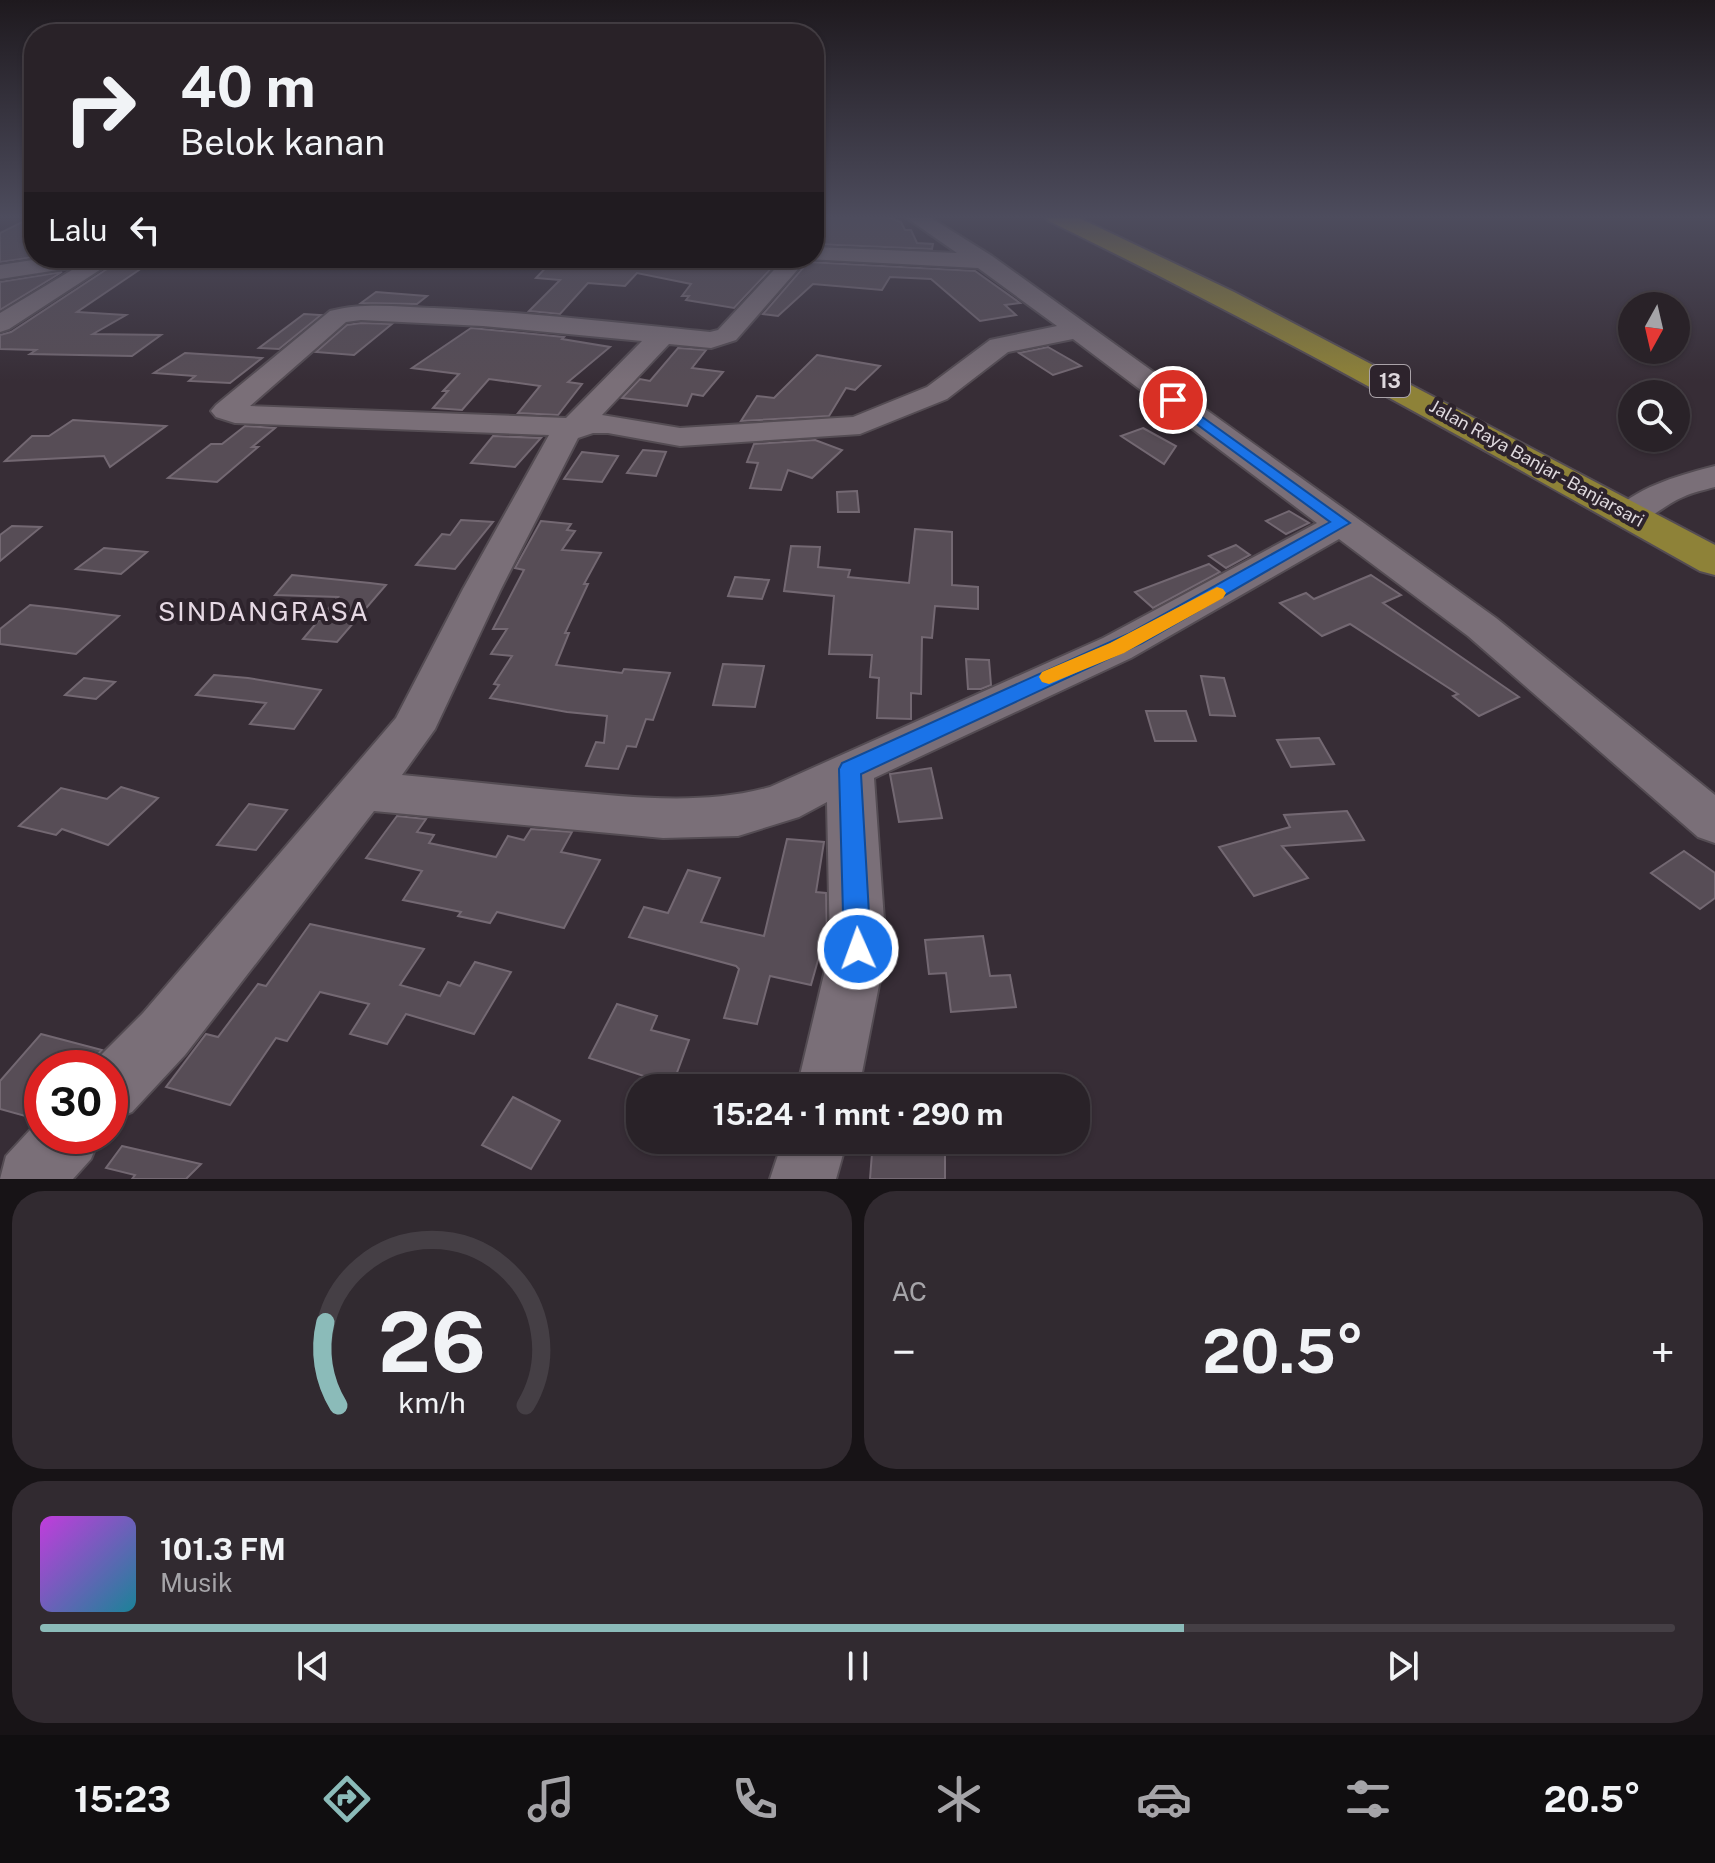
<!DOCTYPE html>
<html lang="id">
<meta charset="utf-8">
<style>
:root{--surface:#292228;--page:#312a30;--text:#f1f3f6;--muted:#a5a4a8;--line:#453f45;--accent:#8bbbb9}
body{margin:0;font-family:"Public Sans",sans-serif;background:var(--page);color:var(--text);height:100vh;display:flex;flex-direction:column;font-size:30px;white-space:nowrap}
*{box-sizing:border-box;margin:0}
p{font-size:26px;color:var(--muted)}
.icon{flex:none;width:44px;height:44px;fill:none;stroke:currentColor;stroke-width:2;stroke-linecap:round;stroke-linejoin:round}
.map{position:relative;height:1179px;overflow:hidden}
.drawer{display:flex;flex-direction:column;gap:12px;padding:12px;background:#171316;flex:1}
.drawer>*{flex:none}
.top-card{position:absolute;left:24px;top:24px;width:800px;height:244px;border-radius:32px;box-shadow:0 2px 6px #0004,0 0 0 2px var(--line);background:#292228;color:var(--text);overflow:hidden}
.needle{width:52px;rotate:188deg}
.buttons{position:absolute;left:1618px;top:292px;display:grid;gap:16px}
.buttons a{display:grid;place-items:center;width:72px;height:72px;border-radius:50%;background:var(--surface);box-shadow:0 2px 6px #0004,0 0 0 2px var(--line);font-size:40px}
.speed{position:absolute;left:24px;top:1050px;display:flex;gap:16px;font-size:40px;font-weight:700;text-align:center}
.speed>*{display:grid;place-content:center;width:104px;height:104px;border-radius:50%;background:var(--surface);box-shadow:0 2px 6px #0004,0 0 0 2px var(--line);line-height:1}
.speed .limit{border:12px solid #d22;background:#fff;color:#111}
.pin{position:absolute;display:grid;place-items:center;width:68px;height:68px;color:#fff;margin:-34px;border:4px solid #fff;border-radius:50%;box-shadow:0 2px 8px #0007}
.me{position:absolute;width:88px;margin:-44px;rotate:358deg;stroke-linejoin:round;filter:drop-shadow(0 0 6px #0008)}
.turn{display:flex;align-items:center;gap:28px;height:168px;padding:0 24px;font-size:36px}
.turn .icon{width:104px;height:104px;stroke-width:2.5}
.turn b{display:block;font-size:56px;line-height:68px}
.then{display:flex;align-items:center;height:76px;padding:0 24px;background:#0003;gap:16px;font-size:30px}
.big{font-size:60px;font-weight:700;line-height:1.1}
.drawer .tile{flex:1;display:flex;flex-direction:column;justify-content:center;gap:12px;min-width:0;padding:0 28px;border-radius:32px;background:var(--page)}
.drawer .dial{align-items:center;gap:0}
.dial svg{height:208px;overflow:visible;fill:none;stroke:var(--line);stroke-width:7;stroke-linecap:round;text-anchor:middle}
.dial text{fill:var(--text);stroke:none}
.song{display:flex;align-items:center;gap:24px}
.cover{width:96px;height:96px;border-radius:12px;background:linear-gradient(135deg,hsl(290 70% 55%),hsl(190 70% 35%))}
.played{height:8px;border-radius:4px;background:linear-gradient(90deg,var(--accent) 70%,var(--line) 70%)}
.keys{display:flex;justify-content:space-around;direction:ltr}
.heat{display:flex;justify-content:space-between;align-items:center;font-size:44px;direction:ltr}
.drawer .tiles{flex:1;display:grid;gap:12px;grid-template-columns:1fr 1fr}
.tile:last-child{grid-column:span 2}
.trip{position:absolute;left:626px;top:1074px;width:464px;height:80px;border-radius:32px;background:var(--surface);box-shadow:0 2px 6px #0004,0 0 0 2px var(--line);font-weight:700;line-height:80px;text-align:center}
.dock{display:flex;height:128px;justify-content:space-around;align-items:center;background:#100e10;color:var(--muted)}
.dock .icon{width:56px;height:56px}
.dock .on{color:var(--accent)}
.dock b{font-size:36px;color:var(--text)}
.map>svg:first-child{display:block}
.building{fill:#574d56;stroke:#736872;stroke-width:2}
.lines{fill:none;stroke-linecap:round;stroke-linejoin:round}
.minor-casing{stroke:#544c53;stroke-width:4}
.highway-casing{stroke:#544c53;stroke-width:4}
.minor{fill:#7a6f78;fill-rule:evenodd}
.highway{fill:#8e8238;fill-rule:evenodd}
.route{fill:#1a73e8;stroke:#114b97;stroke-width:2}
.slow{fill:#f59e0b}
.labels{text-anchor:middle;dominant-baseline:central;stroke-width:8;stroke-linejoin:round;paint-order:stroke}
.far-street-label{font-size:18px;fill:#ded8dd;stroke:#2d232c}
.shield{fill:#2d232c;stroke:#a9a2a8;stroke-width:2}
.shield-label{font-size:20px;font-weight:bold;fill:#ded8dd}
.quarter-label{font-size:26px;letter-spacing:2px;fill:#e6d9e4;stroke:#2d232c}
</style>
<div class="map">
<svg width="1715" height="1179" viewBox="0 0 1715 1179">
<rect width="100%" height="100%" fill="#372d36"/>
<g class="building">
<path d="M34,216V257L0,262V233Z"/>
<path d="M885,216L901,222L905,230H911L917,243L933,244L932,249L814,244V217Z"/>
<path d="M555,258H781L734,308L686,300L689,296H682L691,284L637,273L625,286L588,283L560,314L529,311L560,280L536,278Z"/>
<path d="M808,262L975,271L1020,303L1005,305L1016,315L980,321L931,279L890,277L882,290L813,284L778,316L763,314Z"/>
<path d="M142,268L77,312L126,315L93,334L161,335L132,356L30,354L36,350L0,349V335L11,332L107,269Z"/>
<path d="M62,272L0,310V282Z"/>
<path d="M376,292L427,296L417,304L361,303Z"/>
<path d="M304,314L321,315L279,349L259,348Z"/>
<path d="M361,323L392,324L354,355L316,352L347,325Z"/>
<path d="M471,328L564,337L562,339L610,347L568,382L582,384L558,415L518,413L540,386L489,379L462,410L433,408L448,391H443L459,374L412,368Z"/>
<path d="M1048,347L1081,366L1053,375L1019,353Z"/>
<path d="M678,348L706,350L692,368L723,372L703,396L692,394L687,406L622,398L640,379L650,381Z"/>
<path d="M185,353L262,358L230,383L189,381L195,376L154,373Z"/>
<path d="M817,355L880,366L855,390L846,388L829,416L741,421L757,396L774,398Z"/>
<path d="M73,420L166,426L110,467L104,456L5,461L32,436H49Z"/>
<path d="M245,426L275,428L252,447H258L217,482L168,478L211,444H222Z"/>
<path d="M1143,428L1176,446L1164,464L1121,436Z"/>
<path d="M493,436L541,438L515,467L471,463Z"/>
<path d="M815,440L842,450L812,478L788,470L781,490L750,488L758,463L747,462L754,444Z"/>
<path d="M643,450L666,452L656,476L627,473Z"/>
<path d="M582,452L618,456L602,482L564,479Z"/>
<path d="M857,491L859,512H838L837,492Z"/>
<path d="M1289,511L1309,523L1286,534L1266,521Z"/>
<path d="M461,520L493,522L455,569L416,565L442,534L450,535Z"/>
<path d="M541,521L571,524L567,530L575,531L562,550L601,553L584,584H588L565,633H569L556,665L622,673L624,669L670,673L653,720L646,719L636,747L627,746L618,769L586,766L596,742L604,743L607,716L567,712L490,698L499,685L494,684L512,656L491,654L507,629H493L524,570L515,568Z"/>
<path d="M12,526L41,527L0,561V535Z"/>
<path d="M915,529L952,532V585L978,587V609L935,606L932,638L922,637L921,694L911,693V719L877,718L879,678L870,677L872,655L829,654L834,596L784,591L791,546L820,547L818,567L850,570L848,577L909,583Z"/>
<path d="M1236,545L1250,555L1226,568L1209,556Z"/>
<path d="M104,548L147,552L121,574L76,569Z"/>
<path d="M1209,564L1220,572L1153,608L1135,592Z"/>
<path d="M292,575L370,583L386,585L337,642L303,639L338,597L275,595Z"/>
<path d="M1371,575L1401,595L1383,603L1519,697L1479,716L1453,696L1458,694L1350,624L1322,636L1280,603L1306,593L1314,599Z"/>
<path d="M735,577L769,580L762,599L728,596Z"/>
<path d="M30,605L66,609L119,616L76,654L0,644V629Z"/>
<path d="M966,659L989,660L991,685L981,689H968Z"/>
<path d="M723,664L764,666L755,707L713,705Z"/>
<path d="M214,675L248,678L321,690L294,729L250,724L266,703L196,695Z"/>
<path d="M1201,676L1224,678L1235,716L1210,715Z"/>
<path d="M84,678L115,682L96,699L65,695Z"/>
<path d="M1146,711H1186L1196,741H1155Z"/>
<path d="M1319,738L1334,764L1291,767L1277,740Z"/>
<path d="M931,768L942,818L899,822L890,774Z"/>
<path d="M121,787L158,798L108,845L62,829L56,835L19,826L61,788L107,799Z"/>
<path d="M249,804L287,810L256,850L217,845Z"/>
<path d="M1347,811L1364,840L1282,846L1308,878L1254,896L1219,847L1290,827L1284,815Z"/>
<path d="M397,816L426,819L417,832L434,835L429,843L496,857L508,836L524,840L531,829L572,832L561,852L600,860L564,928L497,912L490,923L458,916L461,912L403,900L422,871L366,858Z"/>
<path d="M787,839L824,842L816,892L826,893L827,939H824L811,985L770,976L757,1024L724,1018L739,969L736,966L629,937L644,907L668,913L688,870L720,878L701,922L764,936Z"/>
<path d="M1684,851L1715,873V898L1700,909L1651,873Z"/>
<path d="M310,924L424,949L400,985L440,996L448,982L460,986L475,962L511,972L474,1034L406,1014L387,1044L350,1034L369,1004L320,992L287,1041L276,1038L230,1105L166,1087L206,1034L218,1037L258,984L266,986Z"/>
<path d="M983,936L990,976L1010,975L1016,1007L951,1012L946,973L929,974L925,940Z"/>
<path d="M617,1004L657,1016L651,1030L689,1040L672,1086L643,1078L644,1076L589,1058Z"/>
<path d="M41,1034L102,1050L85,1068H42V1114L36,1119L0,1109V1081Z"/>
<path d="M513,1097L560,1121L531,1169L482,1145Z"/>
<path d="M873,1140H945V1179H870Z"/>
<path d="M122,1146L201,1164L186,1179H132L135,1175L106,1168Z"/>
</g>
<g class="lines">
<g class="minor-casing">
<g id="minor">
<path d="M904,216H928L992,256L1496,618L1715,795V843L1698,837L1468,636L1339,539L1131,658L874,778L886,949L859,1088H797L830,949L827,802L799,817L738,836L663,838L374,811L185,1055L132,1112L110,1121V1068H88L143,1013L396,718L463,589L549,435L235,423L216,417L211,411L216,405L330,311C364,302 400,307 434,308C526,312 618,323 710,332L718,330L785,258H814V247L957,253ZM807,259L978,268L1057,326L990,340L927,387L853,417L680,428L602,415L669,344L711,348L736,340ZM361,320L483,326L642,341L566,418L250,406L346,322ZM1073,339L1317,523L1103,638L770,787C703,806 630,797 562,791C508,786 455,780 402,775L435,729L501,589L578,438L593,433H608L680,446L860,434L947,399L1008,352Z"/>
<path d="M46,258H118L9,329L0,332V313L77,267L0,279V265Z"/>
<path d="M1715,466V487C1704,490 1693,492 1683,497C1659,507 1644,529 1617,522L1612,515C1631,488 1684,474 1715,466Z"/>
<path d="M42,1117V1136H100L91,1159L73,1179H0L6,1156Z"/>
<path d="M783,1140H847L836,1179H770Z"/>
</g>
</g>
<g class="highway-casing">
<path id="highway" d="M1045,216H1075L1234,292L1715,545V575L1700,571C1485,450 1271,329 1049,221Z"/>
</g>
<use href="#minor" class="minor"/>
<use href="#highway" class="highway"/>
</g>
<linearGradient id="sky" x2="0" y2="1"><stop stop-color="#1e191e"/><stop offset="0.57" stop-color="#4d4c5d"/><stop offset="1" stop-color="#4d4c5d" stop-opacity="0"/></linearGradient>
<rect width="1715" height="381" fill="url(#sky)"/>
<path class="route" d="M1173,396L1350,523L1142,643L861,774L871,949L867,957L858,961L848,957L844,949L839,769L842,763L1128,634L1330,522L1168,403L1166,400Z"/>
<path class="slow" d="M1217,587L1223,589L1226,593L1223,598L1124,653L1049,684L1042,682L1039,677L1042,672L1110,643Z"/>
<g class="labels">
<g class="far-street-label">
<text transform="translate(1537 463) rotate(29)">Jalan Raya Banjar - Banjarsari</text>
</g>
<rect class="shield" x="1370" y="365" width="40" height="32" rx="6"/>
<g class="shield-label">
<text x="1390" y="381">13</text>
</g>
<g class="quarter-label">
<text x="264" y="611">SINDANGRASA</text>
</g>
</g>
</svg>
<div class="buttons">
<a><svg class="needle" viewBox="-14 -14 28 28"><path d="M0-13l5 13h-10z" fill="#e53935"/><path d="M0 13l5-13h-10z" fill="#a5a4a8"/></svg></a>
<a><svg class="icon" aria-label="search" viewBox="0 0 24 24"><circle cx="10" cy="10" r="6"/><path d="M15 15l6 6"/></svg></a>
</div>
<div class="speed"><div class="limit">30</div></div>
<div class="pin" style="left:1173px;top:400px;background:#d93025"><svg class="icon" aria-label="arrive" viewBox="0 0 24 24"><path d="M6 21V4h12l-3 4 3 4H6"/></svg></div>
<svg class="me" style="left:858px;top:949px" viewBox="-20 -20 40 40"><circle r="17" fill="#1a73e8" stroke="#fff" stroke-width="3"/><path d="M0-11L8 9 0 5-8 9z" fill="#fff"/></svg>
<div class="trip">15:24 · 1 mnt · 290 m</div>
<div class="top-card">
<div class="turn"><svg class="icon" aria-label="right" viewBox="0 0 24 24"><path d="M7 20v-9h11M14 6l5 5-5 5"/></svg><div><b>40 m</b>Belok kanan</div></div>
<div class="then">Lalu<svg class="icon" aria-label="left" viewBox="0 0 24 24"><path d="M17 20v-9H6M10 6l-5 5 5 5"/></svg></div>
</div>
</div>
<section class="drawer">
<div class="tiles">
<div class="tile dial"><svg viewBox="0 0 100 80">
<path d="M14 69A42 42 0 1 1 86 69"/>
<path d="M14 69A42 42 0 0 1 9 37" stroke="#8bbbb9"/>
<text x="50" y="56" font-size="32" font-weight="700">26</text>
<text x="50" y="72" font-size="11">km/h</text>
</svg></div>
<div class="tile"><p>AC</p>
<div class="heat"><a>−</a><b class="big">20.5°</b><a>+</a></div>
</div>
<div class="tile">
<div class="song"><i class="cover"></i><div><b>101.3 FM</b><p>Musik</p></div></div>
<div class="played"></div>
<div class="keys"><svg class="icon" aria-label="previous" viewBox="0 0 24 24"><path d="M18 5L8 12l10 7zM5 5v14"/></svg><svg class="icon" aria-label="pause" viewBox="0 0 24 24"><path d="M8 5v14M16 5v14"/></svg><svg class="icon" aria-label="next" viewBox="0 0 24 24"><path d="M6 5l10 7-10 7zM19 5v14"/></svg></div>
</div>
</div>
</section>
<nav class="dock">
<b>15:23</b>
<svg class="icon on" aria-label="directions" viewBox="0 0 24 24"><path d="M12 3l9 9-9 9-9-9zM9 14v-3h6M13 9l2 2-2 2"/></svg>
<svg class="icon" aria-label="music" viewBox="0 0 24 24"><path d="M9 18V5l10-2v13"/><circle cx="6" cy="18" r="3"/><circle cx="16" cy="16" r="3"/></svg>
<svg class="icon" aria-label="phone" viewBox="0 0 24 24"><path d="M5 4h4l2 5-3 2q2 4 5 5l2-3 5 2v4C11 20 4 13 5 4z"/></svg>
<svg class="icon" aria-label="climate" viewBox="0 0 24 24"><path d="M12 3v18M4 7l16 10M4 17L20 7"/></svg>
<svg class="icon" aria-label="car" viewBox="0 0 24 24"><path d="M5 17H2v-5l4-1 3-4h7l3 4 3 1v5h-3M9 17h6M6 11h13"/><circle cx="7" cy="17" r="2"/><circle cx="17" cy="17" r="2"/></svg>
<svg class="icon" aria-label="filters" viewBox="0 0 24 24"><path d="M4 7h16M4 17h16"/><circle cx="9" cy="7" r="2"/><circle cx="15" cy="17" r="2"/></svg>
<b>20.5°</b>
</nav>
